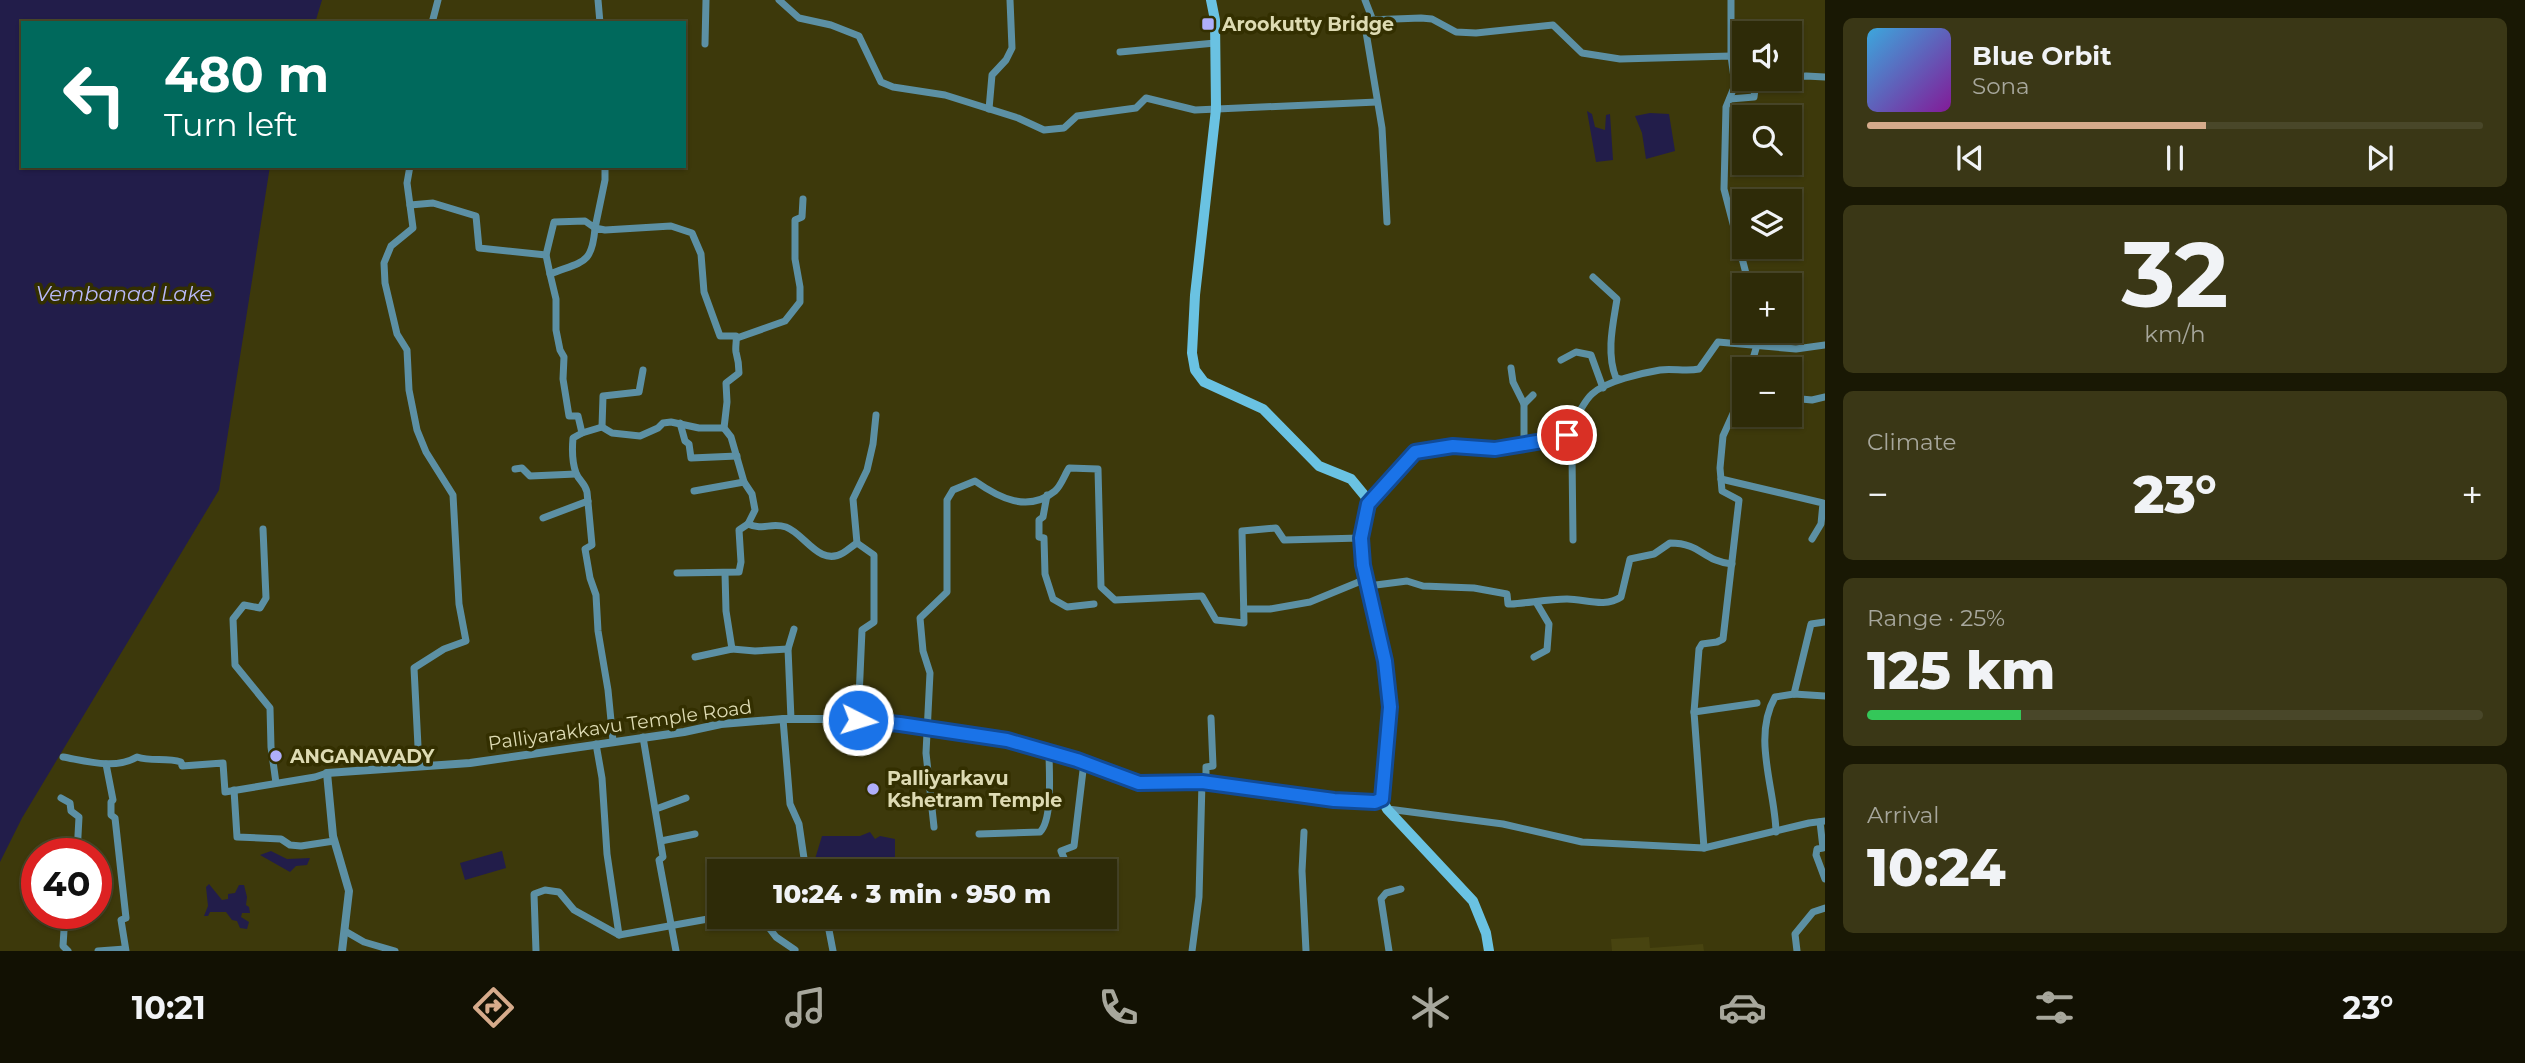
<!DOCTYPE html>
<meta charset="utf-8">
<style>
:root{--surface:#2e2b08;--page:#3a3716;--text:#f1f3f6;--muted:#a7a79c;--line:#494729;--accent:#d6ab8b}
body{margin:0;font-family:Montserrat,sans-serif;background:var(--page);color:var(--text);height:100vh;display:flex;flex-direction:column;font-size:26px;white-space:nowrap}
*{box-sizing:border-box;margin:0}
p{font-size:23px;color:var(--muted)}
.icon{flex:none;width:38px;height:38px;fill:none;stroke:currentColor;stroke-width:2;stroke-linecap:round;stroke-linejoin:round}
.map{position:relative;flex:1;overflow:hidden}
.details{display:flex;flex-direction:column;gap:18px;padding:18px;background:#191804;width:700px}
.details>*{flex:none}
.top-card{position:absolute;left:21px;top:21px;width:665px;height:147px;border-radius:0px;box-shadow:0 2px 5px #0004,0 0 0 2px var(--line);background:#00695c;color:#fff;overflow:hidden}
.fabs{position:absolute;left:1732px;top:21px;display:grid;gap:14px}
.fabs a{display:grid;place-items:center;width:70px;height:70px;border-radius:0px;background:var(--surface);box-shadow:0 2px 5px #0004,0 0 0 2px var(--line);font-size:35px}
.speed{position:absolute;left:21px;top:838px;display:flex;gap:14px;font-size:35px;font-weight:700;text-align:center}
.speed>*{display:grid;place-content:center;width:91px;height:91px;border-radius:50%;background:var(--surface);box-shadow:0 2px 5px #0004,0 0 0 2px var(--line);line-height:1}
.speed .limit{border:10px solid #d22;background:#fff;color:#111}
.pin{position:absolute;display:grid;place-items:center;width:60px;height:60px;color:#fff;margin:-30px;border:4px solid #fff;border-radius:50%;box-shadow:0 2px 7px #0007}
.me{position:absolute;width:77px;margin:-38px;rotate:95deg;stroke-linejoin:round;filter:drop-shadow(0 0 5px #0008)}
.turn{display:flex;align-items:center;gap:24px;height:147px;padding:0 28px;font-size:32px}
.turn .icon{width:91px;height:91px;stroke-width:2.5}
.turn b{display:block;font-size:49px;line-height:60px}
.big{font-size:52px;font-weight:800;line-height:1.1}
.details .tile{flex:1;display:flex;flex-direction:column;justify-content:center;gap:10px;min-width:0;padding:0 24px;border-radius:10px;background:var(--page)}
.details .dial{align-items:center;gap:0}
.dial b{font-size:91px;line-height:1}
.song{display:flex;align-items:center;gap:21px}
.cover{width:84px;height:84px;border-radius:10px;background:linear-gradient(135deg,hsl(200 70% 55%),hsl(290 70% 35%))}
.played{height:7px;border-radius:4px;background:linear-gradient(90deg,var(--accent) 55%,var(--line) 55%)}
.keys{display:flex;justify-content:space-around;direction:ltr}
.heat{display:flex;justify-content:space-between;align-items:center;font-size:38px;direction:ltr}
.charge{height:10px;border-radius:5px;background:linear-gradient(90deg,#34c759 25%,var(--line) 0)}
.trip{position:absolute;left:707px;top:859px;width:410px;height:70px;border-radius:0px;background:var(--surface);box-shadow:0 2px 5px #0004,0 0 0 2px var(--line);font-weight:800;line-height:70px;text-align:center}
.dock{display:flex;height:112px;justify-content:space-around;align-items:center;background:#121103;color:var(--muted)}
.dock .icon{width:49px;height:49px}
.dock .current{color:var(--accent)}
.dock b{font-size:32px;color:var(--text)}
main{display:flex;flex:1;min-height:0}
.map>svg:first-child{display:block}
.built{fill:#484410}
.water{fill:#221d4a}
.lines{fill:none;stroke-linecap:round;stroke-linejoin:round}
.minor{stroke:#5c90a4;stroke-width:7}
.tertiary{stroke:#5c90a4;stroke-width:8}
.secondary{stroke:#6ac2e2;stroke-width:10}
.route-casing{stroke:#114b97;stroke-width:18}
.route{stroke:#1a73e8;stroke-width:12}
.poi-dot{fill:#afaefa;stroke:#332f00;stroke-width:2.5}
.labels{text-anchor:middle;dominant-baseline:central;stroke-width:7;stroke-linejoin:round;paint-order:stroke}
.poi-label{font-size:19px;font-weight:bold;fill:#dedbb3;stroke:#332f00;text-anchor:start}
.street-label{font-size:19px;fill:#dedbb3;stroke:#332f00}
.water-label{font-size:21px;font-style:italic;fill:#b9b9f8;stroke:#332f00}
</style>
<main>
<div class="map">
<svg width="1825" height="951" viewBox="0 0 1825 951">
<rect width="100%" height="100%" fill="#3d390b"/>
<path class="built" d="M1649,937L1650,948L1703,944L1704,951H1612L1611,939Z"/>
<g class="water">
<path d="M0,0H322L315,23H23V166H270L219,490L22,818L0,862Z"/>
<path d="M1587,111L1592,114L1595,127L1605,130L1606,115L1610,114L1613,160L1596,162Z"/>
<path d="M1650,113L1669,114L1675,151L1646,159L1642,133L1635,116Z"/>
<path d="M870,832L875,839L880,836L895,839V871H820L815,859L822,836H860Z"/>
<path d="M271,851L287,859L310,858L307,865L296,866L290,872L260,855Z"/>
<path d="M502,851L506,868L465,880L460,863Z"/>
<path d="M209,884L222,900L228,899V894L235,893L239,885H244L247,897L246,905L249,907L250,913H242L241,917L249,922L247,929L240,928L237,921L232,920L226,912H210L208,916H204L208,906L206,887Z"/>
</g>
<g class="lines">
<g class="minor">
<path d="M598,0L600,23"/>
<path d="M779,0L799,18L831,25L859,36L881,82L893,87L945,95L1018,118L1044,130L1064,128L1077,116L1136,108L1146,98L1195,110L1377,102"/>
<path d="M1365,0L1372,18"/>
<path d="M432,23L438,0"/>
<path d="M705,44L706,0"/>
<path d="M1120,52L1215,43"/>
<path d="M1731,56V0"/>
<path d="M1790,78L1806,76L1825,77"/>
<path d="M1730,99L1754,97L1755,89L1788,79"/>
<path d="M989,109L992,75L1006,60L1012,48L1010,0"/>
<path d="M410,166L407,183L413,228L391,246L384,263L385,283L397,334L407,350L409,390L417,430L426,452L453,495L459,604L466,641L444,649L414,668L419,766"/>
<path d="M410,205L433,203L476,216L479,248L546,255L554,222L585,221L595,228L605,180V166"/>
<path d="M1387,222L1382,128L1366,32L1368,20L1421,18L1432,19L1456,32L1476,33L1553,25L1582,53L1620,59L1731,56L1735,85L1726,107L1724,189L1749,285"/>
<path d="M546,255L550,274C583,261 592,265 595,228L605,230L671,226L692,233L701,254L704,292L720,336H736C737,341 735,347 736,352C738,359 739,365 739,373L726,383L727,402L724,428L731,437L744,482L752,494L755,510L748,524C764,531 770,522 786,527C805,534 819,567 843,553C848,550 852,546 857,543"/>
<path d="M550,274L556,299V330L560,350L564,357L563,379L569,416H578L582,433L573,438C572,449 572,462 576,473C579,481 585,483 587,492L592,545L585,549L590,578L596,595L598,631L608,690L613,741"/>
<path d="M1593,277L1617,299C1613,324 1606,353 1616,378L1620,379"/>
<path d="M737,338L785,321L800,302V287L795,259V220L802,217L803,199"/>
<path d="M1561,360L1576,352L1591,355L1603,388"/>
<path d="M1511,368L1513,382L1524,404"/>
<path d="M1750,369L1757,345L1756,331"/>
<path d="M1790,398L1812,400L1825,397"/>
<path d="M680,423L685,441L689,444L691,458L737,456"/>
<path d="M602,427L603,396L639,392L643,370"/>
<path d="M582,433L602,427L612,433L640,436L658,428L663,423L671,422L699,428H724"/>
<path d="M1567,434L1572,455L1573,540"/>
<path d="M1524,444V404L1533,395"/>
<path d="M515,469L522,468L530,476L576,474"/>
<path d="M1721,479L1823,503L1821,524L1812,539"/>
<path d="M694,491L744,482"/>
<path d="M1047,495L1043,517L1039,520V537L1044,538L1045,574L1053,599L1067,607L1094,604"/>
<path d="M1368,504L1415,452L1453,446L1495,449L1566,437C1574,424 1581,404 1592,394C1606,381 1642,373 1660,370C1673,368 1686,372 1699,369L1718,342L1796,349L1825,345"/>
<path d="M543,518L588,501"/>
<path d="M263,529L266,598L260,608L244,605L233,619L235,665L270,708L271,747L276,783"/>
<path d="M677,573L739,572L741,562L739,530L748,524"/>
<path d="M725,573L726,611L732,649L755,651L788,649L791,719"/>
<path d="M1368,586L1407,581L1423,586L1474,588L1507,594L1508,604H1511C1529,603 1548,599 1567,599C1585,599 1605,608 1621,597L1630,559L1654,554L1670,543C1702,543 1702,561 1732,564"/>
<path d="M1244,609H1270L1310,602L1366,579"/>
<path d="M788,649L794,629"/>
<path d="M695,657L732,649"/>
<path d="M1534,657L1547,650L1549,624L1536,602"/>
<path d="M1794,694L1811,624L1825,622"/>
<path d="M1694,712L1699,649L1702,644L1717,642L1723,639L1739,500L1722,491L1720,468L1723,436L1745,387"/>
<path d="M783,719L790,804L799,824L806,872"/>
<path d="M858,720L862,630L874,622V555L857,543L853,499L867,470L873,444L876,415"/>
<path d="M643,737L663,857L659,860L676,951"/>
<path d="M596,744L602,778L607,854L619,935"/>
<path d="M63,757C86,761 115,770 137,757C152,762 166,757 181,762L182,766L223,763L225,792L315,777L327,773"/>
<path d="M106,764L113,800L111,802V815L115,818L126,918L121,920L126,951"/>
<path d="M1206,783V767L1213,766L1211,718"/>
<path d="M234,790L237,837L281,839L290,845L301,846L334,841"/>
<path d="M61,798L70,803L71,811L79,817L77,854"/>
<path d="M656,809L686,798"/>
<path d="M1388,809L1503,824L1582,842L1704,848L1694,712L1757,703"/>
<path d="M1820,822L1823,848L1817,849L1816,855L1825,879"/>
<path d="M934,827L926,753L930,673L923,651L920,618L947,592V500L953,490L975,481C999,498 1028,513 1055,491C1061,486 1065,474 1069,468L1098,469L1101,587L1115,600L1202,596L1216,620L1244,623L1242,531L1276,528L1284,540L1361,538"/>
<path d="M1304,832L1302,871L1306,951"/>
<path d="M1776,832C1775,788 1752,738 1775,697L1794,694L1825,696"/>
<path d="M979,834L1040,832C1053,819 1049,770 1049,752"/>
<path d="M661,841L695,834"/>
<path d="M1704,848L1809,823L1825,821"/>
<path d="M1070,872L1061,851L1074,846L1084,762"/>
<path d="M65,914L63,946L68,951"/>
<path d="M761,917L776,937L795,950"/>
<path d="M823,917L828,925L833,951"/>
<path d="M345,931L364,942L395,951"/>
<path d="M98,951L125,949"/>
<path d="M536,951L534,894L545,890L559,892L574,910L619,935L719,917"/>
<path d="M1192,951L1199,897L1202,782"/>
<path d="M1389,951L1381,899L1386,893L1401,889"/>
<path d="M1797,951L1795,934L1813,912L1825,908"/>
</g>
<path class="tertiary" d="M342,951L349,891L333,836L327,773L470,763L684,732L721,724L783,719H843L900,724L1007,740L1078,760L1139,783L1202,782L1334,800L1375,802L1382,799"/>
<path class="secondary" d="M1211,0L1215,20L1216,109L1195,295L1192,353L1195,370L1204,382L1263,409L1319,466L1351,479L1365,496L1368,504L1361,538L1363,565L1385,661L1390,707L1382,799L1387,809L1473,901L1486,933L1489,951"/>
</g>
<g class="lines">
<g class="route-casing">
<path id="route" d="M858,720L900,724L1007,740L1077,760L1139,783L1202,782L1334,800L1375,802L1382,799L1390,707L1385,661L1363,565L1361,538L1368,504L1415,452L1453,446L1495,449L1566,437L1567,435"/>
</g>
<use href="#route" class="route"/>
</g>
<g class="poi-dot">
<rect x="1201" y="17" width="14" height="14" rx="3.5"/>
<circle cx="276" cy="756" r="7"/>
<circle cx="873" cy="789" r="7"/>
</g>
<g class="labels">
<g class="poi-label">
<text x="1222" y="24">Arookutty Bridge</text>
<text x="290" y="756">ANGANAVADY</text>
<text x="887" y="778">Palliyarkavu<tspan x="887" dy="22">Kshetram Temple</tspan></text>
</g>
<g class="street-label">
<text transform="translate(620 725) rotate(-8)">Palliyarakkavu Temple Road</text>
</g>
<g class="water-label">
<text x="124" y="293">Vembanad Lake</text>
</g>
</g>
</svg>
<div class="fabs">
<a><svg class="icon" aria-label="sound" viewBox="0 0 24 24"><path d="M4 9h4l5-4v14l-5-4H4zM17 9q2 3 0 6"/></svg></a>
<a><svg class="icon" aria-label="search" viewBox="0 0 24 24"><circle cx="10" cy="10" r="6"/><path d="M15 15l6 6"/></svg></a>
<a><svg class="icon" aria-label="layers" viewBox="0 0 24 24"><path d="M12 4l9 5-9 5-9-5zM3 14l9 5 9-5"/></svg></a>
<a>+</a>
<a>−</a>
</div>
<div class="speed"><div class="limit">40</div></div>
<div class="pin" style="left:1567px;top:435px;background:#d93025"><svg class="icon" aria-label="arrive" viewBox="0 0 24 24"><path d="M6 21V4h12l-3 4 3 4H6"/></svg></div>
<svg class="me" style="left:858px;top:720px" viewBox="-20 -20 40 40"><circle r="17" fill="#1a73e8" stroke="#fff" stroke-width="3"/><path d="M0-11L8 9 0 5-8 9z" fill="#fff"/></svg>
<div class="trip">10:24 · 3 min · 950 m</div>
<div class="top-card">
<div class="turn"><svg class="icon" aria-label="left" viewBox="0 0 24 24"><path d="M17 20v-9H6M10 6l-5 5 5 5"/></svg><div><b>480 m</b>Turn left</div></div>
</div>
</div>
<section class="details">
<div class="tile">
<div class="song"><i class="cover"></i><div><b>Blue Orbit</b><p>Sona</p></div></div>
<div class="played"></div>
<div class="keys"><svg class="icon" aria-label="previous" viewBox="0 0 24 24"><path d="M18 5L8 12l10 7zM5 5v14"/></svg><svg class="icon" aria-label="pause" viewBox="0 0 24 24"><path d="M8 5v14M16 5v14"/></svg><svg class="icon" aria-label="next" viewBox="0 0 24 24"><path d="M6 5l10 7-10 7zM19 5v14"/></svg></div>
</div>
<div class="tile dial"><b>32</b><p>km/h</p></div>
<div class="tile"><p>Climate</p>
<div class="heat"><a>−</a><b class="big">23°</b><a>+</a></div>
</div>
<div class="tile"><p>Range · 25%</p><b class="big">125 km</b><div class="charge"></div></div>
<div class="tile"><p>Arrival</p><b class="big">10:24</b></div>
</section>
</main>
<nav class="dock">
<b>10:21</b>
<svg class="icon current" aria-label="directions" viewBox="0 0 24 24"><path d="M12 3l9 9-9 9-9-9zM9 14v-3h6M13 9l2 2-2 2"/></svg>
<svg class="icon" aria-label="music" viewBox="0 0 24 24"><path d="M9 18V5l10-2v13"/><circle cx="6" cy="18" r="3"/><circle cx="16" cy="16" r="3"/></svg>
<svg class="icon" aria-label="phone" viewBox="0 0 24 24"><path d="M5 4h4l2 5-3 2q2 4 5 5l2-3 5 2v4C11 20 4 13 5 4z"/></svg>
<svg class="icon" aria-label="climate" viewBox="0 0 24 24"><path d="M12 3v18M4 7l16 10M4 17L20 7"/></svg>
<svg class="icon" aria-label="car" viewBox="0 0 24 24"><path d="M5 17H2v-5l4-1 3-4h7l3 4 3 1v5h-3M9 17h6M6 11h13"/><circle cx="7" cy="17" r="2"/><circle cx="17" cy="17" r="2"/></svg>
<svg class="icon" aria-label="filters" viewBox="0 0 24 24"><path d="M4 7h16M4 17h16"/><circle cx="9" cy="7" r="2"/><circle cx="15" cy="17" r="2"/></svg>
<b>23°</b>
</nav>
